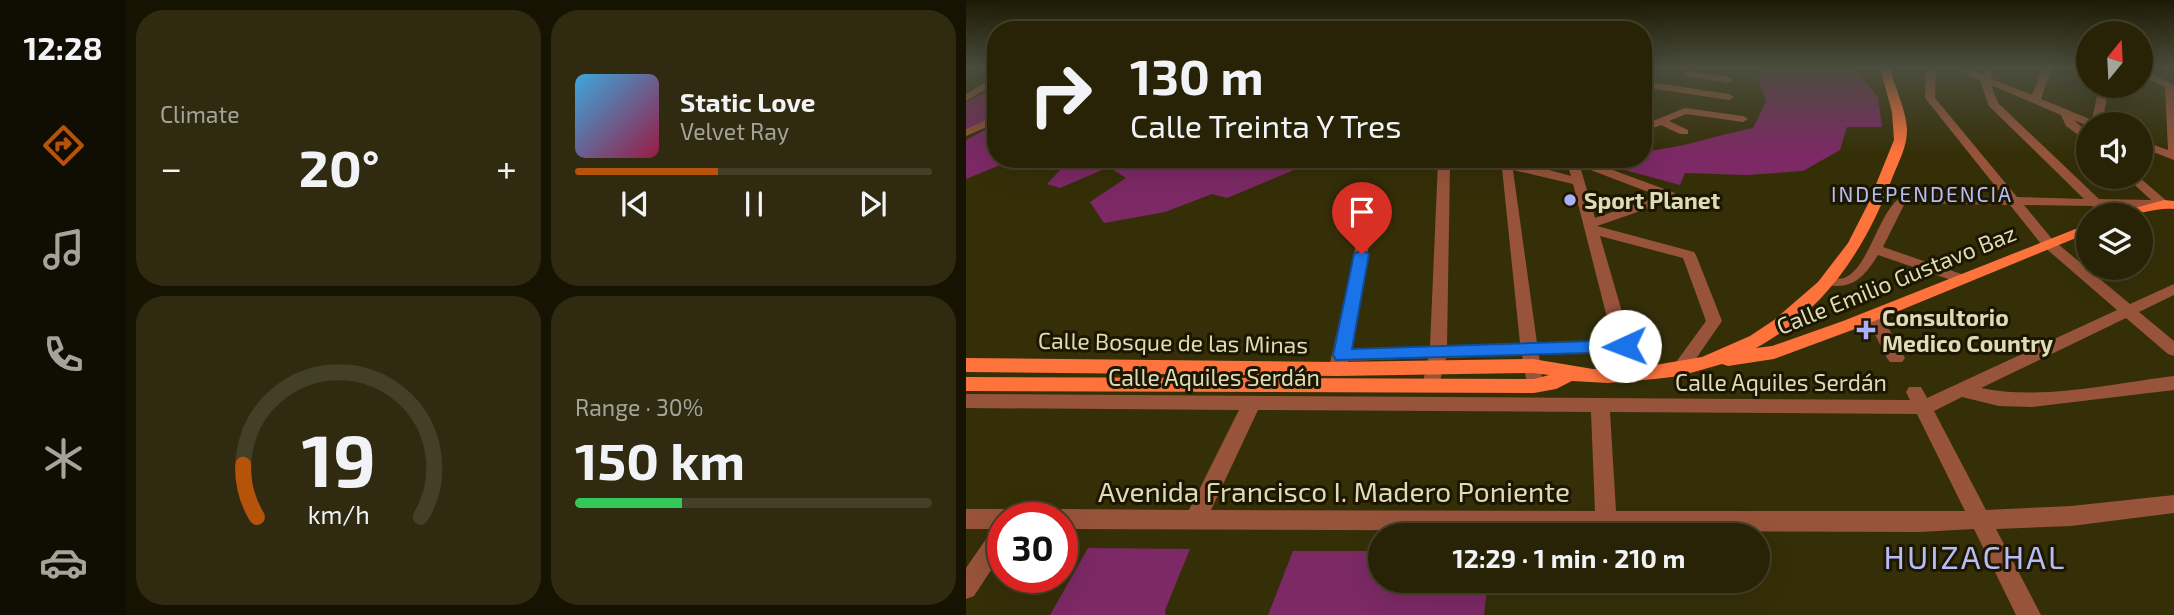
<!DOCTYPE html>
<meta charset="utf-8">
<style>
:root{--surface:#282306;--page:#302b10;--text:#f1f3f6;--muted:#a5a49b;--line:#444028;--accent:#b45309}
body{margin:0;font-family:"Exo 2",sans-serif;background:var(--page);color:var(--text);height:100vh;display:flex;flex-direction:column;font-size:26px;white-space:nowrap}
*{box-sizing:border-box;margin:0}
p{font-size:23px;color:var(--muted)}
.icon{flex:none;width:38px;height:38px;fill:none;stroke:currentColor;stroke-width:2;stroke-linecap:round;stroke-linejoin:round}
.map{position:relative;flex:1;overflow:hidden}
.panel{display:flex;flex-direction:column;gap:10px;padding:10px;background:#161303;width:840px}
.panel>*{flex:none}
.hud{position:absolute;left:21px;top:21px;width:665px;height:147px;border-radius:28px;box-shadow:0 7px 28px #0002,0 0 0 2px var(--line);background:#282306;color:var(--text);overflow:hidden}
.needle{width:46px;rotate:18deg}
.fabs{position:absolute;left:1110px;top:21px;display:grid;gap:14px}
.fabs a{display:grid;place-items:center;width:77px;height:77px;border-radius:50%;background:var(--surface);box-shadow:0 7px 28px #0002,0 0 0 2px var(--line);font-size:35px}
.speed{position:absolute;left:21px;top:502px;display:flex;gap:14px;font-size:35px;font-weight:700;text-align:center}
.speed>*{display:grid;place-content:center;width:91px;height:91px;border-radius:50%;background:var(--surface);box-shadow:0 7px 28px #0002,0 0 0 2px var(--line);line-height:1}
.speed .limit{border:10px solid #d22;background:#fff;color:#111}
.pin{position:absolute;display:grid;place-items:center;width:60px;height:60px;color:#fff;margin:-72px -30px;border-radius:50% 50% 50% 0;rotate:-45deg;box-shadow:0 0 7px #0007}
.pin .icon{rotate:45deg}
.me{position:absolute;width:77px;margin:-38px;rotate:268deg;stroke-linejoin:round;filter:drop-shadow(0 0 5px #0008)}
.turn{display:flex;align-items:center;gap:24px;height:147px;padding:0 28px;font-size:32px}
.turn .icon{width:91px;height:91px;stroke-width:2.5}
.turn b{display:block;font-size:49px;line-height:60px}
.big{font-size:52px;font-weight:700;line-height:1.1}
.panel .card{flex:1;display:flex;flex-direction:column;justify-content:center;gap:10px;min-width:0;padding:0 24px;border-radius:28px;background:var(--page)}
.panel .dial{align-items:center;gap:0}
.dial svg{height:182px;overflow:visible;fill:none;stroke:var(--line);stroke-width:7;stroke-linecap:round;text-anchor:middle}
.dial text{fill:var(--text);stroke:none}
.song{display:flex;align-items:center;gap:21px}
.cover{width:84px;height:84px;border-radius:10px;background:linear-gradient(135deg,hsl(200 70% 55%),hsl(340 70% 35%))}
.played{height:7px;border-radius:4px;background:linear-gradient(90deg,var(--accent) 40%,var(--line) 40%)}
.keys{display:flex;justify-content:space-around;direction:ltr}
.heat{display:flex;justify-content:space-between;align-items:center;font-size:38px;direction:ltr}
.charge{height:10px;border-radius:5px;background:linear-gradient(90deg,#34c759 30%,var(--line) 0)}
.panel .tiles{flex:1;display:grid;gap:10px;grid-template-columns:repeat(2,1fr)}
.trip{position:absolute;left:402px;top:523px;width:402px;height:70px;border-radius:35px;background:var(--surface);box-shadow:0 7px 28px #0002,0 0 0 2px var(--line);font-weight:700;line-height:70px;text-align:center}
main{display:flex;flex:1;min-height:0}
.dock{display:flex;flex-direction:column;width:126px;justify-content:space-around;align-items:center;background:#100e02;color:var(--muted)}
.dock .icon{width:49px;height:49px}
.dock .active{color:var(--accent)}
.dock b{font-size:32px;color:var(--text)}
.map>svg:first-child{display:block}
.green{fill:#7c2965}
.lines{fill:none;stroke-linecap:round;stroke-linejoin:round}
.minor{fill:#98543b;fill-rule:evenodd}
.major{fill:#fe723b;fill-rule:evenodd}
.route{fill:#1a73e8;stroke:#114b97;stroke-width:2}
.poi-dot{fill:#aab0fb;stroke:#1c1700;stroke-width:2.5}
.labels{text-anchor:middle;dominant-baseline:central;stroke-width:6;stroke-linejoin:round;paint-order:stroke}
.far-quarter-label{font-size:21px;letter-spacing:2px;fill:#b7bcf5;stroke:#1c1700}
.poi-label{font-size:23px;font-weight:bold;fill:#dfdab7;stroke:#1c1700;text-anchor:start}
.street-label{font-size:23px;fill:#dfdab7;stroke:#1c1700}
.near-street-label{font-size:28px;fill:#dfdab7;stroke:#1c1700}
.near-quarter-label{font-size:32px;letter-spacing:2px;fill:#b7bcf5;stroke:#1c1700}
</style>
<main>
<nav class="dock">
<b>12:28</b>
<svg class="icon active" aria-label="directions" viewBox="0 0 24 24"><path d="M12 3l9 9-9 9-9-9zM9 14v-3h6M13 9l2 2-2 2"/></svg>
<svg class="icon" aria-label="music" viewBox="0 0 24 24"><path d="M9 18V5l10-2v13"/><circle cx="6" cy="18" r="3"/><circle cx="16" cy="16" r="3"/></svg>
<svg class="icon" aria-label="phone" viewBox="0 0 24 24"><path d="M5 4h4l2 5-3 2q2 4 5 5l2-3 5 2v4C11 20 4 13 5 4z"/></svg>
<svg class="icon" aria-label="climate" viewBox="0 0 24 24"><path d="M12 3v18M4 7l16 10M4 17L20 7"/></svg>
<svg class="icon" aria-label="car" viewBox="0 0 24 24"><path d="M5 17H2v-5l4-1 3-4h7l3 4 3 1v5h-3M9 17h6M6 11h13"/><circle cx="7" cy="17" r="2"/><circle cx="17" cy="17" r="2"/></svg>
</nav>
<section class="panel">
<div class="tiles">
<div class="card"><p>Climate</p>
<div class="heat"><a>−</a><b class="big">20°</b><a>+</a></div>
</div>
<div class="card">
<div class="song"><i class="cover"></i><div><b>Static Love</b><p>Velvet Ray</p></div></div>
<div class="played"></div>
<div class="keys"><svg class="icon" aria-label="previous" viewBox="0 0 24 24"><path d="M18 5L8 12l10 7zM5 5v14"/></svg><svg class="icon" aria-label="pause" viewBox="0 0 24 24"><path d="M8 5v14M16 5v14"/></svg><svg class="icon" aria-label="next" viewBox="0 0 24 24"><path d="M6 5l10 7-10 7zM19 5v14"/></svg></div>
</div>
<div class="card dial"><svg viewBox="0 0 100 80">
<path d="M14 69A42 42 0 1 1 86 69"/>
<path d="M14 69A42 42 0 0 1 8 46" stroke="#b45309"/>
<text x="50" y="56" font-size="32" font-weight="700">19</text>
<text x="50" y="72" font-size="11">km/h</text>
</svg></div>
<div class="card"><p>Range · 30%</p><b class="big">150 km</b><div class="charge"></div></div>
</div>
</section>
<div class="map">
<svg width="1208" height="615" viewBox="0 0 1208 615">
<rect width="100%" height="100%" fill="#352f08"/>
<g class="green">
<path d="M794,68H888L912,97L916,127H881L874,150L837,171L781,175L719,173L714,185L618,159H677V151C715,149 750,135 787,128L800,101L793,83Z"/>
<path d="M30,87V123L0,132V102Z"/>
<path d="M30,124V159H49L0,179V140Z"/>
<path d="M114,159H354L261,198L246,194L199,212L138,223L124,202L160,178L143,167L94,188L81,184L95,169Z"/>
<path d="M122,548L224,549L199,610L200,615H84Z"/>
<path d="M327,551H415V581H522L518,615H302Z"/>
</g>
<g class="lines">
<g class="minor">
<path d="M960,68H970L969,98L1051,197L1118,199L1023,106L1014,81L987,68H1000L1017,75L1021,68H1030L1024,78L1066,95L1077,68H1086L1075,99L1126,120L1133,86H1143L1136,124L1122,126L1108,120L1122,133V142L1100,126L1095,115L1025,85L1032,103L1133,199L1185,200L1160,177H1173L1204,204L1198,208L1141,207L1148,215H1135L1126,206L1058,205L1086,239L1164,304L1208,284V295L1173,312L1208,341V356L1202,354L1160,318L1015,388C1073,401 1149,383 1208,376V390L1066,407L1033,406L996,397L968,411L1020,510L1105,506L1208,495V513L1105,526L1030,529L1075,615H1050L1008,529L953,532L646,531L640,533L634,531L96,529V518H86L88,512L96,509L223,510L273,410L0,408V394L944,400L940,392L943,387H955L961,398L1151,310L1076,245L1044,205L943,203L938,205L917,247L998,275L1000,278L998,281H988L912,255C897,279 885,291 856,284L853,281L856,278C863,276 871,280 878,278C904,268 913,208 937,196L1038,197L959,98ZM292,410L625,412L629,511L245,510ZM644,412L951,414L999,511H650Z"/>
<path d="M1115,68H1122V72Z"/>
<path d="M1174,68L1208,85V160L1174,147V140L1202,150L1199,87L1174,75Z"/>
<path d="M722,71L762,77L767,80L762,83L719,76V72Z"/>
<path d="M30,76V83L0,101V94Z"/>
<path d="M677,81L763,94L768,97L763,100L677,87Z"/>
<path d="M719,108L777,116L782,119L777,122L720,114L703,121L722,130V134H714L695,125L677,132V125Z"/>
<path d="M30,116V123L0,136V129Z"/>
<path d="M526,159H543L605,176L600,159H617L709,193V199L631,226L728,252L730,255L756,321L720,373H708L705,369L740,321L717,258L634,236L674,374L671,378H659L650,352L573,355L577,386L574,391H562L556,355L480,358L471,392H459L456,387L462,358L382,361L379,367H367L364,363L400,200H410L411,203L384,349L464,346L472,162L475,159ZM484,165L536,168L554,343L481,346ZM614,166L693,196L629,218ZM547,170L607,184L647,341L571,343Z"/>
<path d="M907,310L913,311L939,358L936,362H924L921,358L899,315Z"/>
<path d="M0,509H37L45,512L47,518H37V552L8,596L0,599V568L27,529H0Z"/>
</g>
<g class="major">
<path d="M914,68H924C929,89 940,109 941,130C941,147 933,161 927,176C900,248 859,311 790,348L806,346L877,321L1122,224V233L889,329L808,359L762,366L756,364L714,376L689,379L642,383L606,381L590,389L568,393L0,391V377L568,379L583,375L567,373L371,376L0,372V358L371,362L567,359L627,369L689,365L736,357L784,336L808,320L852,282L882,243L902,204L928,140L926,112Z"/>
<path d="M1198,200L1208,201V209C1190,207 1171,216 1152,215L1154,212Z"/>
</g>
</g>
<linearGradient id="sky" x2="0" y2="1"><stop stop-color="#1d1a04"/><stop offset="0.44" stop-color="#4b4d3d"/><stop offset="1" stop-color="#4b4d3d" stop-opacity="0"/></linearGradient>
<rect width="1208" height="154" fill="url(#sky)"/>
<path class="route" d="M396,250L403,254L386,349L659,340L667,346L659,352L370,360L367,355L388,254Z"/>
<g class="poi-dot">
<circle cx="604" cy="200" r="7"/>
<path d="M896.5 319.5h7v7h7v7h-7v7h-7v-7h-7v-7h7z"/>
</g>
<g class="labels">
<g class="far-quarter-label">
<text x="956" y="193">INDEPENDENCIA</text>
</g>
<g class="poi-label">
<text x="618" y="200">Sport Planet</text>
<text x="916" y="317">Consultorio<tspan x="916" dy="26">Medico Country</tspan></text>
</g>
<g class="street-label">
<text transform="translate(930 279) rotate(-22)">Calle Emilio Gustavo Baz</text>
<text transform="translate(207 342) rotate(1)">Calle Bosque de las Minas</text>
<text x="248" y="377">Calle Aquiles Serdán</text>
<text x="815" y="382">Calle Aquiles Serdán</text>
</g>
<g class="near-street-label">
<text x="368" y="491">Avenida Francisco I. Madero Poniente</text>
</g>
<g class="near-quarter-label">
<text x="1009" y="556">HUIZACHAL</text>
</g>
</g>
</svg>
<div class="fabs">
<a><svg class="needle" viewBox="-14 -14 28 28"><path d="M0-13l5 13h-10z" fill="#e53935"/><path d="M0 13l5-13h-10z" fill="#a5a49b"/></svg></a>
<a><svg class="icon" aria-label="sound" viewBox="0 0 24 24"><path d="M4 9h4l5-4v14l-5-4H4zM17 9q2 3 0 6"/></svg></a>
<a><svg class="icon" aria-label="layers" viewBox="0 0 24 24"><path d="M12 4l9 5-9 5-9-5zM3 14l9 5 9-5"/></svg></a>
</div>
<div class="speed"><div class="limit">30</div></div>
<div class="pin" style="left:396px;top:254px;background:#d93025"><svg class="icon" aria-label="arrive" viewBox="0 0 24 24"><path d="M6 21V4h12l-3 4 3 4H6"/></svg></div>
<svg class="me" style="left:659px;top:346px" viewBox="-20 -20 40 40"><circle r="19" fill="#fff"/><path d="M0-13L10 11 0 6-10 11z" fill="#1a73e8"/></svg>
<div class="trip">12:29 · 1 min · 210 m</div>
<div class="hud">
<div class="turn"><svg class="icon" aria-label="right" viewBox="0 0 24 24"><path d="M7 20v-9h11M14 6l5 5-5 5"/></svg><div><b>130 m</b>Calle Treinta Y Tres</div></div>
</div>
</div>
</main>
